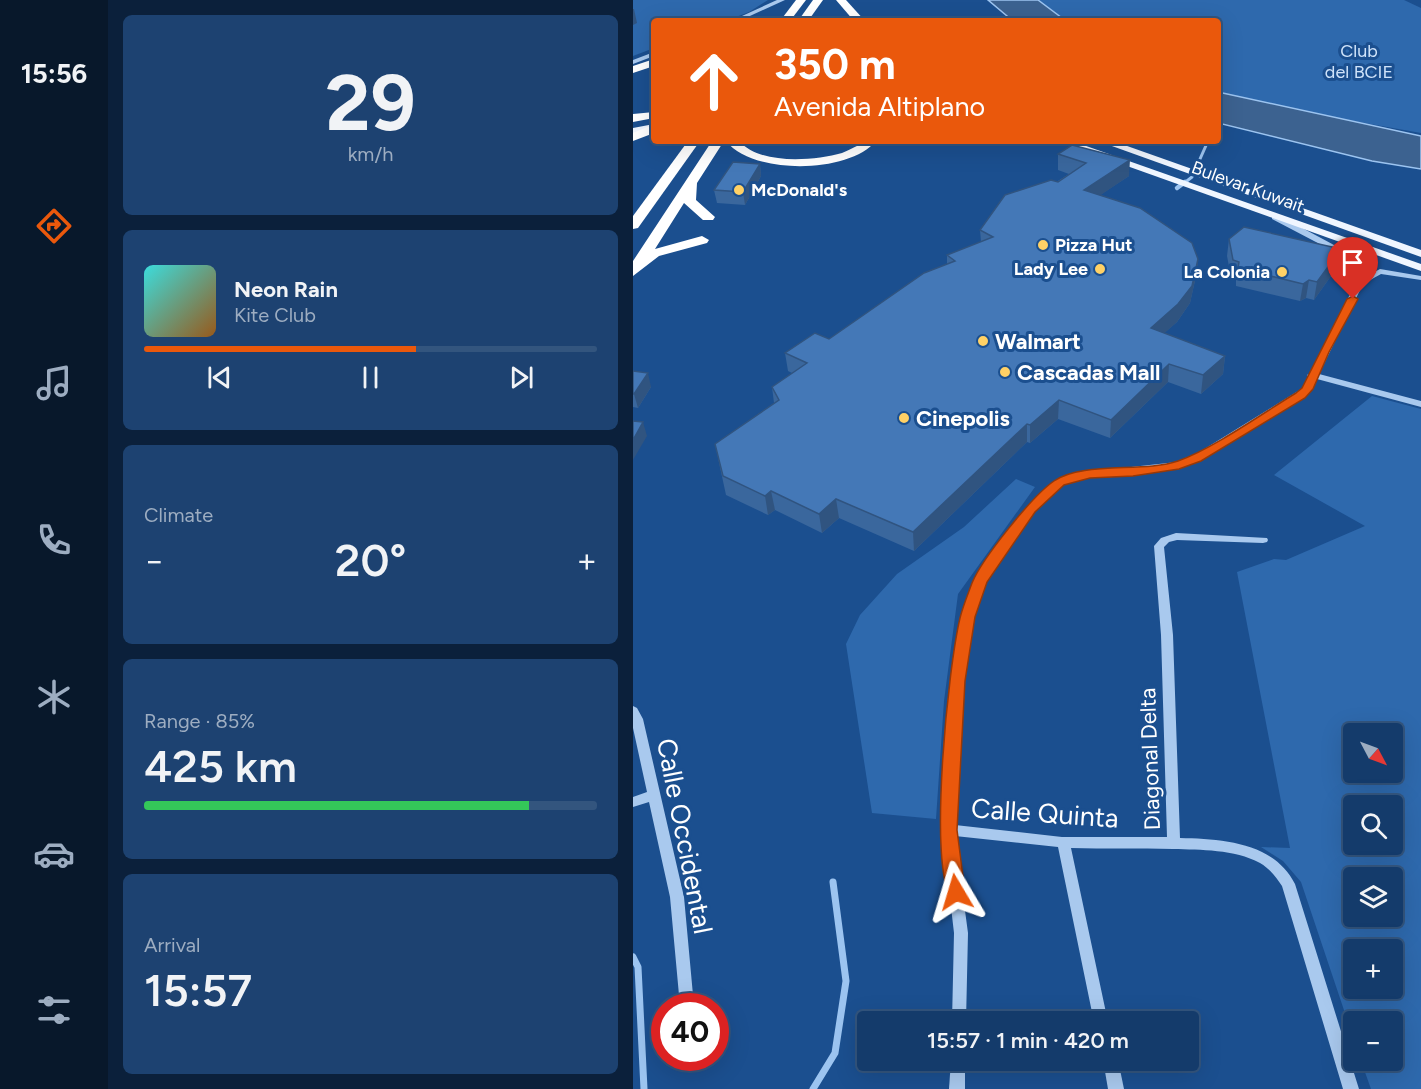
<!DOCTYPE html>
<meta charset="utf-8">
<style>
:root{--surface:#143b6b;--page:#1d4271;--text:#f1f3f6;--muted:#9dadc1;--line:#33557e;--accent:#ea580c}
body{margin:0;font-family:Figtree,sans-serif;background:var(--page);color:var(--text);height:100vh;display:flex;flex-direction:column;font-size:22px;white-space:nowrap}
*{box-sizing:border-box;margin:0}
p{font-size:20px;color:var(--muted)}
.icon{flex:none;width:33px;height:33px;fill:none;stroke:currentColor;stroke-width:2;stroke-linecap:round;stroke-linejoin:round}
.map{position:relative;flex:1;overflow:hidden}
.side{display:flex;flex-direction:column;gap:15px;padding:15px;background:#0b203b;width:525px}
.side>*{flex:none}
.hud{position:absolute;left:18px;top:18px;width:570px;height:126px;border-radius:6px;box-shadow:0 6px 24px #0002,0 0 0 2px var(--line);background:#ea580c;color:#fff;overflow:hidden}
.needle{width:39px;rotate:131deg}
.tools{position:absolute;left:710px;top:723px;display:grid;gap:12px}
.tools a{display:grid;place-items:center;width:60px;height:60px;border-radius:6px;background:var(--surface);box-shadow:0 6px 24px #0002,0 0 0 2px var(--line);font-size:30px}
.speed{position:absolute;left:18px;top:993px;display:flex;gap:12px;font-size:30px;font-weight:700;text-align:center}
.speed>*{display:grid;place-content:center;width:78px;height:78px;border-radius:50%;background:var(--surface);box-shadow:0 6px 24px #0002,0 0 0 2px var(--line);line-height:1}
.speed .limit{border:9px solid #d22;background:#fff;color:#111}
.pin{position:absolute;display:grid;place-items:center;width:51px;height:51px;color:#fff;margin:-62px -26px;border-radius:50% 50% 50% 0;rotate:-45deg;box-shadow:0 0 6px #0007}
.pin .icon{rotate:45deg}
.me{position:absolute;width:66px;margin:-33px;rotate:353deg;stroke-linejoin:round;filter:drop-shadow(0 0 4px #0008)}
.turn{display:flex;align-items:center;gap:21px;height:126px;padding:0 24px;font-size:27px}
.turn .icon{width:78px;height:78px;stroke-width:2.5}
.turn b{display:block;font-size:42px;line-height:51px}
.big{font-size:45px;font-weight:600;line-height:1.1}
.side .card{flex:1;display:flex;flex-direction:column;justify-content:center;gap:9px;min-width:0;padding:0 21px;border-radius:9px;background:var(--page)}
.side .dial{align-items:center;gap:0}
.dial b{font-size:78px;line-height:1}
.song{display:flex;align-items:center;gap:18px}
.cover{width:72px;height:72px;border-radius:9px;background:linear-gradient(135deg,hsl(180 70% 55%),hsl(30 70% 35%))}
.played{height:6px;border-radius:3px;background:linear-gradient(90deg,var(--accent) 60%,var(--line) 60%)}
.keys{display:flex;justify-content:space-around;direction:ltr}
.heat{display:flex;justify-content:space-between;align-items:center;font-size:33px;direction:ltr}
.charge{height:9px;border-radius:4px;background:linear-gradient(90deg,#34c759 85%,var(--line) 0)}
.trip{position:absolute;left:224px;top:1011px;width:342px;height:60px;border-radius:6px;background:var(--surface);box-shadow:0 6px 24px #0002,0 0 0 2px var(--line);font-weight:600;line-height:60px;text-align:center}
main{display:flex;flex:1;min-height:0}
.tab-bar{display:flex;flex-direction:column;width:108px;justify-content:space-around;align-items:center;background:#08182b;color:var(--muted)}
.tab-bar .icon{width:42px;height:42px}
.tab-bar .active{color:var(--accent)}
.tab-bar b{font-size:27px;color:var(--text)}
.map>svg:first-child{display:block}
.green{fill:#2e69ad;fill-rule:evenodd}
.water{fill:#3c6290;stroke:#9cc4f0;stroke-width:1.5}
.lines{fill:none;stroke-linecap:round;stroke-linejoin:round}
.stream-far2{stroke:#9cc4f0;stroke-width:3}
.stream-far1{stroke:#9cc4f0;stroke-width:4.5}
.stream{stroke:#9cc4f0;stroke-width:7}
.minor{fill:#a9c9ee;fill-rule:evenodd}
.major{fill:#f0f6ff;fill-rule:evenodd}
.highway{fill:#fff;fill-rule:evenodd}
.wall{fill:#3a679d}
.shaded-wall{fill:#305480}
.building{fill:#4478b7;stroke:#305480;stroke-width:1.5}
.route{fill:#ea580c;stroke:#983908;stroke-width:1.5}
.poi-dot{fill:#ffd166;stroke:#1b4f8f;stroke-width:2}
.labels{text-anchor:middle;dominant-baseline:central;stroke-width:6;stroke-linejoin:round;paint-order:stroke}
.far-park-label{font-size:18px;fill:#cfe3fa;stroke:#1b4f8f}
.far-street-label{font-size:18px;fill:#fff;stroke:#1b4f8f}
.far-poi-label{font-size:18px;font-weight:bold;fill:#fff;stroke:#1b4f8f;text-anchor:start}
.poi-label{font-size:22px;font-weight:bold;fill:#fff;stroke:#1b4f8f;text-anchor:start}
.street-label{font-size:22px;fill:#fff;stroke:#1b4f8f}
.near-street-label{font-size:27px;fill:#fff;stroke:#1b4f8f}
</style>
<main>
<nav class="tab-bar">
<b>15:56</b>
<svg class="icon active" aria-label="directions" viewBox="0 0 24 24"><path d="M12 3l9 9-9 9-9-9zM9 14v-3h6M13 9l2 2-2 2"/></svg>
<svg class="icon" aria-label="music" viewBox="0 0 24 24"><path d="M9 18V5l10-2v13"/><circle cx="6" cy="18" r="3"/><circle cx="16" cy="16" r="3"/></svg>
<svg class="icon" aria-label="phone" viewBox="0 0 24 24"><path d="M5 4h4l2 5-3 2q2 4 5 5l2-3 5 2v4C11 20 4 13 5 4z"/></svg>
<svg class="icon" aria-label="climate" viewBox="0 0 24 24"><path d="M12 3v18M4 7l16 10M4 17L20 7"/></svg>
<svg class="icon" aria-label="car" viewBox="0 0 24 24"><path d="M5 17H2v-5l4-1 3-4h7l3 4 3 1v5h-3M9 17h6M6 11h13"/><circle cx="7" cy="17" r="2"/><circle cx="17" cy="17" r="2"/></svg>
<svg class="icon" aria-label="filters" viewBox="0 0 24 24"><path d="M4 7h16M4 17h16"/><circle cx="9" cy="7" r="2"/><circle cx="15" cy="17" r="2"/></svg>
</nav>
<section class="side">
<div class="card dial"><b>29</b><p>km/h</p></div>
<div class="card">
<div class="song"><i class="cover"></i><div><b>Neon Rain</b><p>Kite Club</p></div></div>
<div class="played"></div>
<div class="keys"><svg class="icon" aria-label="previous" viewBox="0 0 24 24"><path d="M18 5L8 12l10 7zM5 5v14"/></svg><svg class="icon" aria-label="pause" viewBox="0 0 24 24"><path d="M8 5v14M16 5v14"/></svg><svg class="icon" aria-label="next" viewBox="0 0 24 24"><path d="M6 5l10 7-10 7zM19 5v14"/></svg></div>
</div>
<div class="card"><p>Climate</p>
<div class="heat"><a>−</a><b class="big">20°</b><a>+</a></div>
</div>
<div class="card"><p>Range · 85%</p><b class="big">425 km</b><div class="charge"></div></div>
<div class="card"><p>Arrival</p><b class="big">15:57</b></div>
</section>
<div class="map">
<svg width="788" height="1089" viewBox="0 0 788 1089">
<rect width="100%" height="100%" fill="#1b4f8f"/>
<g class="green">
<path d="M0,0H135L116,12L93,21H21V48L0,56Z"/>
<path d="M387,0H771L788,8V133L585,97V21H412Z"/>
<path d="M739,396L788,409V1089H738L728,1061L759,1060V1022H720V1037L668,882L650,861L628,847L657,848L604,572L641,559L653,560L732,526L641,475ZM720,734H759V772H720ZM720,806H759V844H720ZM720,878H759V916H720ZM720,950H759V988H720Z"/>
<path d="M383,479L402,487L325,594L311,701L303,819L239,813L213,644L227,615L264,574L331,527Z"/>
</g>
<g class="water">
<path d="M355,0H405L433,21H380Z"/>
<path d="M585,92L788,136V169L739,161L585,123Z"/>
</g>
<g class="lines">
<path class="stream-far2" d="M550,184L559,177L575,141"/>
<path class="stream-far1" d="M544,188L552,182"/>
<g class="stream">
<path d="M0,957L5,967L11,1089"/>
<path d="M180,1089L202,1053L213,981L200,882"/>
</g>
<g class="minor">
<path d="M144,0H152L106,21H98Z"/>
<path d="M123,19H134L137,21H120Z"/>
<path d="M21,52V56L0,64V60Z"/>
<path d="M639,215H645L729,260L734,276L747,269L788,276V280L748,274L730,284L686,374L788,401V407L684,379L677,391L670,397L566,460L549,467L445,479L431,485L402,511L352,582L340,617L330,681L322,825L429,837H534L528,635L521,546L528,538L543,533L634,538L635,540L634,542L630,543L544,540L536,542L531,547L540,635L547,838C589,839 641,842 662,884L726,1089H710L649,886C643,877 636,868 627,863C601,849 568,850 540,849C506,848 472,849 438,848L475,1022H461L425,847L322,836L335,933L333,1022H319L321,933L309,830L318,681L328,617L342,581L394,507L423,481L443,473L544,462L560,456L670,388L676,377L674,375L678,373L727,274L723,263L639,219Z"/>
<path d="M0,706L4,708L10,719L51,897L61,1006H47L37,897L16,802L0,807V797L14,792L0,728Z"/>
<path d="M318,1060H332V1089H316Z"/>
<path d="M470,1060H485L491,1089H475Z"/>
</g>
<g class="major">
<path d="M21,124V130L0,134V128Z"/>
<path d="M424,141H439L788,264V271Z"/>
<path d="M465,141H480L788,250V257Z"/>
</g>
<g class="highway">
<path d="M163,0H173L157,21H147Z"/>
<path d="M180,0H190L175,21H165Z"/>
<path d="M203,0H213L232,21H221Z"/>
<path d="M21,59V66L0,73V66Z"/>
<path d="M21,112V118L0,122V114Z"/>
<path d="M14,127H21V133L0,141V133Z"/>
<path d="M55,141H67L5,228L0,229V216Z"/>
<path d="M79,141H91L64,183L63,200L82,217L80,220H70L51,203L22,249L69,236L76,240L74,243L26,256L0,276V261Z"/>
<path d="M93,141H106C127,165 180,161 209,153C222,148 229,141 243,141C216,174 119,175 93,141Z"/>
</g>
</g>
<g class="wall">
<path d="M425,154L496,176L467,195L565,259L563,276L557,303L544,322L531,333L592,356L590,374L568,394L535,382L477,438L425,419L397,443L394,442L281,551L206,518L189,533L142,510L135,515L93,495L82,444L141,403L139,387L159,373L155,371L152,353L196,339L314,264V255L348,242L347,230L436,174L425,170Z"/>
<path d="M127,164L128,176L112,205L84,203L81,190Z"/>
<path d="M596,239L705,266L681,300L673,298L667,301L603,286V279L598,277L594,256Z"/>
<path d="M0,371L18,387L5,408L0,407Z"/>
</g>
<g class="shaded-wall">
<path d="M0,9H1L4,23L0,25Z"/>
<path d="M497,160L496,176L450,207L451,190Z"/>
<path d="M127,164L128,176L112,205L110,192Z"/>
<path d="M708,249L705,266L681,300L684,282Z"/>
<path d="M565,259L563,276L557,303L544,322L517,346L518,328Z"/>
<path d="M676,280L673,298L667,301L670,284Z"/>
<path d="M592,356L590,374L568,394L570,375Z"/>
<path d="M536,364L535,382L477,438L478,420Z"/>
<path d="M15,373L18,387L5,408L1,394Z"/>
<path d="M426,400L425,419L397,443V425Z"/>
<path d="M10,422L14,436L0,460V440Z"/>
<path d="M394,424V442L281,551L280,532Z"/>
<path d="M138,491L142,510L135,515L132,496Z"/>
<path d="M203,499L206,518L189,533L186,514Z"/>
</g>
<g class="building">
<path d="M439,145L497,160L451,190L507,208L559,243L565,259L559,286L545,304L518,328L592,356L570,375L536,364L478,420L426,400L397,425L394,424L280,532L203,499L186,514L138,491L132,496L90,476L82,444L146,400L139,387L174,363L152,353L182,333L196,339L291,273L322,261L314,255L360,237L347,230L372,195L418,180L425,182L453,163L425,154Z"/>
<path d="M100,162L127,164L110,192L81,190Z"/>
<path d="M611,227L708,249L684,282L676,280L670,284L605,268L606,262L600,260L596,239Z"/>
<path d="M0,371L15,373L1,394H0Z"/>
<path d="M0,421L10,422L0,440Z"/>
</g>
<path class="route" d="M720,296L725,299L696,352L680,389L672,398L568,461L546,469L500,476L457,478L431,485L402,512L354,582L342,617L332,681L324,830L332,892L329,897L323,899L317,897C296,854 315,669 327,618C330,606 335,594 339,583C349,559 399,496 421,481C449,461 511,473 545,461C581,448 630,413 663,393L669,388L714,299Z"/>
<g class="poi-dot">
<circle cx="106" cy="190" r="6"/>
<circle cx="410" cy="245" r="6"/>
<circle cx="467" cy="269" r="6"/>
<circle cx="649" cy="272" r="6"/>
<circle cx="350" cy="341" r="6"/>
<circle cx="372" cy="372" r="6"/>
<circle cx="271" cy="418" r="6"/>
</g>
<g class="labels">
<g class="far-park-label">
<text x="726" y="51">Club<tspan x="726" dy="21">del BCIE</tspan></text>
</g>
<g class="far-street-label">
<text transform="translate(615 187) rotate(20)">Bulevar Kuwait</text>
</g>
<g class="far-poi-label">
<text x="118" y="190">McDonald's</text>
<text x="422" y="245">Pizza Hut</text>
<text x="455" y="269" text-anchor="end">Lady Lee</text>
<text x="637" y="272" text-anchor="end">La Colonia</text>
</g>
<g class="poi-label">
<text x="362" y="341">Walmart</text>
<text x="384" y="372">Cascadas Mall</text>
<text x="283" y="418">Cinepolis</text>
</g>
<g class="street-label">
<text transform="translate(517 759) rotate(-92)">Diagonal Delta</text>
</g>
<g class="near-street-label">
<text transform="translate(412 813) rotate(4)">Calle Quinta</text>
<text transform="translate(52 836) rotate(79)">Calle Occidental</text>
</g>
</g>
</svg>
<div class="tools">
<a><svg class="needle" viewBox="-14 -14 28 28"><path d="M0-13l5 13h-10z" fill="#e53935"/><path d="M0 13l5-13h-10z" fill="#9dadc1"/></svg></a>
<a><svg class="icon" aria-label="search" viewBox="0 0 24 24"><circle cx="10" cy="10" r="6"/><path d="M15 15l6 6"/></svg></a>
<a><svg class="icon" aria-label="layers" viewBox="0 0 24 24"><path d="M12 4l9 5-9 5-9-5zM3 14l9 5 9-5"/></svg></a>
<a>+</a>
<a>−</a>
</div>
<div class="speed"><div class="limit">40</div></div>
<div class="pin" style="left:720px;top:299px;background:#d93025"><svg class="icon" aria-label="arrive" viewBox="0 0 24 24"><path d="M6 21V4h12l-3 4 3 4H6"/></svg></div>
<svg class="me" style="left:323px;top:892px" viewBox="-20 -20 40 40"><path d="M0-17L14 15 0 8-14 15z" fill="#ea580c" stroke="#fff" stroke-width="4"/></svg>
<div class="trip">15:57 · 1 min · 420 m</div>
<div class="hud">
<div class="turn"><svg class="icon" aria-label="ahead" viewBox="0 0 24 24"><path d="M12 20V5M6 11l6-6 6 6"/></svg><div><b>350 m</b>Avenida Altiplano</div></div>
</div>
</div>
</main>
